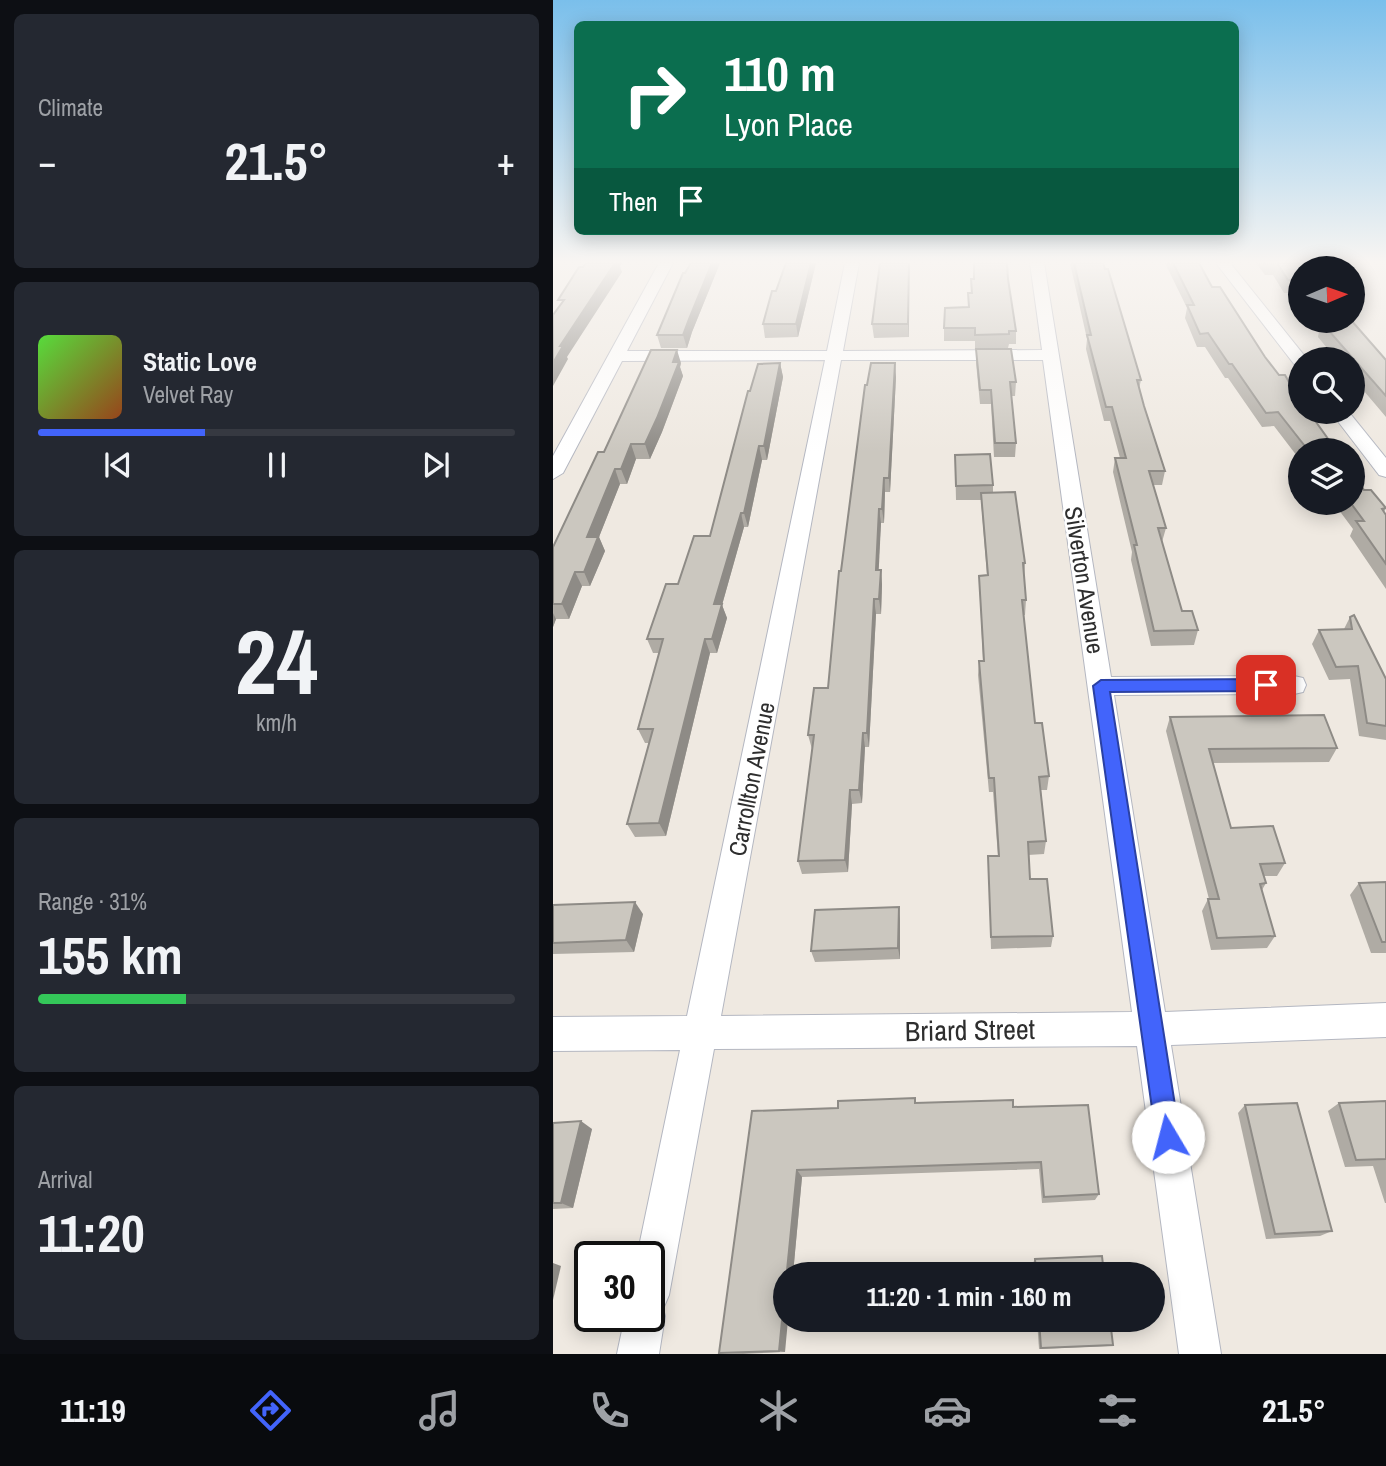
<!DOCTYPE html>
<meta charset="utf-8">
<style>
:root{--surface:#171b24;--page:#242831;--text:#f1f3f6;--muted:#9ea1a6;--line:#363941;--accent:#4264fb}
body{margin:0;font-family:"Archivo Narrow",sans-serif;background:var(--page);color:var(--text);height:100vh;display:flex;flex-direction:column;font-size:26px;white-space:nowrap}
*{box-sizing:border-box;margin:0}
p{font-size:23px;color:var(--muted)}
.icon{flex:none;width:38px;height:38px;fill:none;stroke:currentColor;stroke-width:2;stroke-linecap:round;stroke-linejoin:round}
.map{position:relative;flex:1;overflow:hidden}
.details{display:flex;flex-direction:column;gap:14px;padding:14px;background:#0d0f14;width:553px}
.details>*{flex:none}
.banner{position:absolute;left:21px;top:21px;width:665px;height:214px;border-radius:10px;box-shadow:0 4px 18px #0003;background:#0b6e4f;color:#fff;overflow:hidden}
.needle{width:46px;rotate:88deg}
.tools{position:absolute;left:735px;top:256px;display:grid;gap:14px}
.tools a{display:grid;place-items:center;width:77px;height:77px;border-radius:50%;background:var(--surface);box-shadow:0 4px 18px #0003;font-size:35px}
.speed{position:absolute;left:21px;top:1241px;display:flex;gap:14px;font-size:35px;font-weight:700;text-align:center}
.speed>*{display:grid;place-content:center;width:91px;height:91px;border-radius:50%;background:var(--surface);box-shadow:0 4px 18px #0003;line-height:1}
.speed .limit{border:4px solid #111;border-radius:10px;background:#fff;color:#111}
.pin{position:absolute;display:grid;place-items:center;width:60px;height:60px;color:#fff;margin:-30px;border-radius:14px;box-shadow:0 4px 10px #0006}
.me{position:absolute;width:77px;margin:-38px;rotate:352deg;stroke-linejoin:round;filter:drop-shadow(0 0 5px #0008)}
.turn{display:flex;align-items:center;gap:24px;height:147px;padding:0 35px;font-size:32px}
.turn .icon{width:91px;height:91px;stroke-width:2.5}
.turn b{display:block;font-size:49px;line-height:60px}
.then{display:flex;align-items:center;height:66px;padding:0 35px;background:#0003;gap:14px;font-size:26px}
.big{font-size:52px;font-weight:700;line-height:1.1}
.details .card{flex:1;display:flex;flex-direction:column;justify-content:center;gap:10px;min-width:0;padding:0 24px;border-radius:10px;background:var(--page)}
.details .dial{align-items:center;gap:0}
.dial b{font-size:91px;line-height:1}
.song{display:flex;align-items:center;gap:21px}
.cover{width:84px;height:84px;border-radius:10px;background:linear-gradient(135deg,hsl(110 70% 55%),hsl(20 70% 35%))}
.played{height:7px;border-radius:4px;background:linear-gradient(90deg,var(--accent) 35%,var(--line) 35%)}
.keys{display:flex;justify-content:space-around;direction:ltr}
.heat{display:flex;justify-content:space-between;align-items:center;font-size:38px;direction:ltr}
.charge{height:10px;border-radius:5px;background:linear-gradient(90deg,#34c759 31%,var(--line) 0)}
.trip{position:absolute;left:220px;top:1262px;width:392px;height:70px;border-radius:35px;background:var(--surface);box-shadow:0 4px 18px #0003;font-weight:700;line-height:70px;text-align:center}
.tab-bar{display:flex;height:112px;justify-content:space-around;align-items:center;background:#090b0e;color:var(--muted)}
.tab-bar .icon{width:49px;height:49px}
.tab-bar .selected{color:var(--accent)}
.tab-bar b{font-size:32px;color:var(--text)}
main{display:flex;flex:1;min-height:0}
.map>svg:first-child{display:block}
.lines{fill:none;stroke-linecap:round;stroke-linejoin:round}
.minor-casing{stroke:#b4b7c1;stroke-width:2}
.minor{fill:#fff;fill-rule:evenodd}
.wall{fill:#afaba4}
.shaded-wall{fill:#8e8b86}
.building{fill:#cbc7bf;stroke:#8e8b86;stroke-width:2}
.route{fill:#4264fb;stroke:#2b41a3;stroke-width:2}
.labels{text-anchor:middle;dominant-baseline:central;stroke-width:5;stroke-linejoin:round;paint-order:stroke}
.street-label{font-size:24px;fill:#2e2e2e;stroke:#fff}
.near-street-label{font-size:28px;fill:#2e2e2e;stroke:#fff}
</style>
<main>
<section class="details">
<div class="card"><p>Climate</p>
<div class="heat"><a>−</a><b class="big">21.5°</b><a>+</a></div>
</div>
<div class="card">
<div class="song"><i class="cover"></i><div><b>Static Love</b><p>Velvet Ray</p></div></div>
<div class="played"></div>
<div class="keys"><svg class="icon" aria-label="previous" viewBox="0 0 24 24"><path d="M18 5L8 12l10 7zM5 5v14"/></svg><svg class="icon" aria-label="pause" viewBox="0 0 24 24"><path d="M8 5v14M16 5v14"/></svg><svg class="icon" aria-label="next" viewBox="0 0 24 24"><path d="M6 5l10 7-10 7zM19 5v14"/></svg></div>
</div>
<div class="card dial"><b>24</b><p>km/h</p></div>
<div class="card"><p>Range · 31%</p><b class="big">155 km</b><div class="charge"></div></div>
<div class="card"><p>Arrival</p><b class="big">11:20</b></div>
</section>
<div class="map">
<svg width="833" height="1354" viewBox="0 0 833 1354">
<rect width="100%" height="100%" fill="#efe9e1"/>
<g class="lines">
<g class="minor-casing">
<g id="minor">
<path d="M106,263H120L74,351H274L292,263H306L290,351L489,350L477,263H491L558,677L741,676L750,678L753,685L750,692L741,694L561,695L612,1012L833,1003V1037L618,1045L668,1354H626L584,1046L161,1049L116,1295L110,1309L112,1316L106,1354H64L72,1316H96V1256H84L127,1050L0,1051V1017L134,1016L272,360L69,361L10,473L0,479V456ZM288,360H490L579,1012L168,1016Z"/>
<path d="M663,263H677L754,359H747V366L741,364Z"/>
<path d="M777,411H795L833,458V477L826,475Z"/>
</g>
</g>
<use href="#minor" class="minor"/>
</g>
<g class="wall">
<path d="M138,263H167L139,332L134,348H108L104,335Z"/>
<path d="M263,263L245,337L212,338L210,324Z"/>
<path d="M356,263V337L321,338L319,324Z"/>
<path d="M517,263H550L588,380L586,389L612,471L609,485H600L613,528L609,542L629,611L645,630L641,645L598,646L578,560L579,552L560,472L562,458H567L557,421H551L533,349L534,339Z"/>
<path d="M612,263H646L659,287L755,415L783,450H747V460L721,426L709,427L675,378H672L652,347H644L632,318L634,308Z"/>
<path d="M703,263H745L747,268V302L741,293H731L720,275H712Z"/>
<path d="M418,279H455L463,331V344H456L455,348H422V341H391V328L415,307V293H418Z"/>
<path d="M759,320H798L833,360V417L800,378V359H783L765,337L766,331Z"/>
<path d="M423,349L463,382L462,396H458L463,443L462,457H441L438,404H427L423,363Z"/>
<path d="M128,363L127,367L130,376L109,432L97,459H83L74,484H67L46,537L52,551L37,586H29L16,619H3L0,627V547L51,452Z"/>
<path d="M227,363L230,377L214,460H209L195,527H191L169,605L174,618L164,653H157L113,836L82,837L74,824L96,743H92L85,729L106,653H100L94,639L125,584L157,536L197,391Z"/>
<path d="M343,377L337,492H332L331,523H328L325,570H328L329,585L328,614H323L316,747H312L309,803L299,804L295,872L249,874L245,861L259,749L255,735L275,688L288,571L314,385Z"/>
<path d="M402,455L440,485V492L472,563L471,578L473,600L472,615H470L482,723L496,776L494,790H488L493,841L491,854L475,855L477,879L500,936L498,947L438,949L435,856H445L440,792H436L425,675L426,661H430L426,576L434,575L428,500H403Z"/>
<path d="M811,490L833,508L831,512L833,515V589L797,536L800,529L780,502H800Z"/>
<path d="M797,617L833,679V740L806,736L797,679L776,680L759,644L766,630L791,629Z"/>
<path d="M617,717L784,748L776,762L660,763L678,828L732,863L724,876H710L713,883L709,890L722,936L714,948L658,950L649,911L655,899H656L613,731Z"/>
<path d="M806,883H833V953H818L797,895Z"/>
<path d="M0,905L90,914L81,952L0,954Z"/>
<path d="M347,919V959L262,962L258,951Z"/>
<path d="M362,1098L363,1103L460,1107L546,1194L542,1200L489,1203L486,1169L249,1177L240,1274H233L232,1352L190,1354L166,1353L199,1111L285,1108Z"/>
<path d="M833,1101V1203H832L820,1166L792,1167L775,1111L786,1103Z"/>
<path d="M692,1105L779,1231L767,1236L713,1239L685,1113Z"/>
<path d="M0,1123L39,1129L20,1208L0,1209Z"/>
<path d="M482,1259L551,1274H480V1263Z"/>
<path d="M484,1320H557L560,1345L555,1346L486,1349Z"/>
</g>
<g class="shaded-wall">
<path d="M60,263H69L67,266L69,272L14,357L15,359L0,386V362L7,346Z"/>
<path d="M159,263H167L139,332L134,348L130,335L136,319Z"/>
<path d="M258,263H263L245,337L243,324Z"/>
<path d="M356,263V337L355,324Z"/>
<path d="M124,350L128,363L127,367L130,376L109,432L97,459L92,444Z"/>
<path d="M227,363L230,377L214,460L211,446Z"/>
<path d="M342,363L343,377L337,492L336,478Z"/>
<path d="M78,444L83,459L74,484L68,469Z"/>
<path d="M206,446L209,460L195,527L191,513Z"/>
<path d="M62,469L67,484L46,537L52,551L37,586L31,572L34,537Z"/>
<path d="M331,478L332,492L331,523L329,509Z"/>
<path d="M326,509L328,523L325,585L323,570Z"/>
<path d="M188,513L191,527L169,605L174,618L164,653L159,639L161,604Z"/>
<path d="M328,570L329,585L328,614L326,599Z"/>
<path d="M22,572L29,586L16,619L9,604Z"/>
<path d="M321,599L323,614L316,747L314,733Z"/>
<path d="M0,613L3,619L0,627Z"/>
<path d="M152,639L157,653L113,836L106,823Z"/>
<path d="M310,733L312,747L309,803L306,790Z"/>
<path d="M297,790L299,804L295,872L292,860Z"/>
<path d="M82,902L90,914L81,952L73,940Z"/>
<path d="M346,907L347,919V959L345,948Z"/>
<path d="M28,1121L39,1129L20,1208L8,1203Z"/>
<path d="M244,1170L249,1177L240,1274H234Z"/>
<path d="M0,1263L8,1266L0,1300Z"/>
<path d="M233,1281V1320H235L232,1352L226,1351Z"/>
</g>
<g class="building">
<path d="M33,263H62L7,346H10L0,363V315L11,300H5L26,267H30Z"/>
<path d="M138,263H159L136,319L130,335H104L130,273H132Z"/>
<path d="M233,263H258L243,324H210L219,291H223Z"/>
<path d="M327,263H356L355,324H319Z"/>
<path d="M421,263H454L455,279L463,331H456V334L422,335V328H391L392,308L416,307L415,293H419L418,279H421Z"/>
<path d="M521,263H550L552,269H555L588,380H584L591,406L612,471H596L613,528H605L629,611H639L645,630L601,631L581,545H584L562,458H573L559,407H553L534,335H538Z"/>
<path d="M620,263H646L659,287H667L712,357L726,375H732L747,402V411H753L755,415H758L783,450H755L725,412L713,413L679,364H676L655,333L647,334L634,305H641Z"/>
<path d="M724,263H745L749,268H747V283L745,280H735Z"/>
<path d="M772,320H798L833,360V396L769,323H774Z"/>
<path d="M423,349H458L463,382H457L463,443H442L438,390H427Z"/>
<path d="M98,350H124L120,362H126L104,418L92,444H78L68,469H62L34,537H45L31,572H22L9,604H0V547L45,452H51Z"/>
<path d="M227,363L211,446H206L191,513H188L161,604H169L159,639H152L106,823L74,824L100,729H85L110,639H94L113,584H125L141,536H157L195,391H197L205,364Z"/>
<path d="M318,363H342L336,478H331L329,509H326L323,570H328L326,599H321L314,733H310L306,790H297L292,860L245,861L261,735H255L261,688H275L286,571H288L312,385H314Z"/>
<path d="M437,454L440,485L403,486L402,455Z"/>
<path d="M800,474L811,490H818L833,508L829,509L833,515V564L803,521H811L797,502H800Z"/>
<path d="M462,492L472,563H470L473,600H469L482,723H489L496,776L486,777L493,841L475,842L477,879H494L500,936L438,937L435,856H446L441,778H436L426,661H431L426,576L435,575L428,493Z"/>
<path d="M801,615L833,679V726L814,723L805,666L783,667L766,630L799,629L797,617Z"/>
<path d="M771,715L784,748L656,749L678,828L720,826L732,863L707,864L713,883L707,884L722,936L664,938L655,899H666L617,717Z"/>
<path d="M833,882V942H829L806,883Z"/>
<path d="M82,902L73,940L0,943V905Z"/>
<path d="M346,907L345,948L258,951L262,910Z"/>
<path d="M362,1098V1103L460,1100V1107L535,1105L546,1194L491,1197L488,1162L244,1170L226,1351L166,1353L199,1111L285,1108V1101Z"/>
<path d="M833,1101V1160V1159L803,1160L786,1103Z"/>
<path d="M744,1103L779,1231L722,1234L692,1105Z"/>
<path d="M28,1121L8,1203H0V1123Z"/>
<path d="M549,1256L551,1274H483L482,1259Z"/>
<path d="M486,1320H557L560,1345L488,1348Z"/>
</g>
<linearGradient id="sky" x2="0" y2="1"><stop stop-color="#7abfeb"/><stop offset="0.58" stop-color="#f8f5f2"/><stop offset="1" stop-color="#f8f5f2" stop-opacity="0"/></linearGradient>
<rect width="833" height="452" fill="url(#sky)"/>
<path class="route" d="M713,679L721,685L713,691L557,692L627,1137L624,1145L615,1149L607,1145L603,1137L540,686L548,680Z"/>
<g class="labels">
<g class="street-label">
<text transform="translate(532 580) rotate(81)">Silverton Avenue</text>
<text transform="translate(198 779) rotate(-79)">Carrollton Avenue</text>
</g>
<g class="near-street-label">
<text transform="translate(417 1030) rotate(-1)">Briard Street</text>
</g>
</g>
</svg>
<div class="tools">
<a><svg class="needle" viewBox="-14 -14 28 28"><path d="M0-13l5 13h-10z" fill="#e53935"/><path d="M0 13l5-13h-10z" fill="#9ea1a6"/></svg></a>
<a><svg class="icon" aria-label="search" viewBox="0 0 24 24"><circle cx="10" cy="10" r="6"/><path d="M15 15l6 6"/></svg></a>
<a><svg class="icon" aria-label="layers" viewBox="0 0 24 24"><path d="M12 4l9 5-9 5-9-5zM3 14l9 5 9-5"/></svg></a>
</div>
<div class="speed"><div class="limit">30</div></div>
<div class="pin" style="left:713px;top:685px;background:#d93025"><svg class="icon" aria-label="arrive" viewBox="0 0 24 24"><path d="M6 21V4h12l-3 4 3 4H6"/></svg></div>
<svg class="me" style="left:615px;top:1137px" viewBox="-20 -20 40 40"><circle r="19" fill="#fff"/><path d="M0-13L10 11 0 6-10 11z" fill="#4264fb"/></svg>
<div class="trip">11:20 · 1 min · 160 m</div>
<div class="banner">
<div class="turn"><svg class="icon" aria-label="right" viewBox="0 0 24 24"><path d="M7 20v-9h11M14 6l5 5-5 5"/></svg><div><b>110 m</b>Lyon Place</div></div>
<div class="then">Then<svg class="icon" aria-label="arrive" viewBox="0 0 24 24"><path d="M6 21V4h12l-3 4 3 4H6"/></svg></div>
</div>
</div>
</main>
<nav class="tab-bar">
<b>11:19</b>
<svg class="icon selected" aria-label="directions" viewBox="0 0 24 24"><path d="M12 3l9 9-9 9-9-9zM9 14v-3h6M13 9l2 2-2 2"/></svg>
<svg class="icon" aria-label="music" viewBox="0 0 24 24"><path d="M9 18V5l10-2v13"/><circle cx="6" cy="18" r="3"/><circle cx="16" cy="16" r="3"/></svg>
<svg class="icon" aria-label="phone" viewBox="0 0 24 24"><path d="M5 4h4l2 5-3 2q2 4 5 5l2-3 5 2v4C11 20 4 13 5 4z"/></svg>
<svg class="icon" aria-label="climate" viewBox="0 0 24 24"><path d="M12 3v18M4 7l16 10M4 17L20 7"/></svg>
<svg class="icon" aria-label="car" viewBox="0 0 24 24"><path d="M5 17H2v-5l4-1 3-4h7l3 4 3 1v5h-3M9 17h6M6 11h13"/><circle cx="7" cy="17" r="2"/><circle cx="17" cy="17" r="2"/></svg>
<svg class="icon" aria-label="filters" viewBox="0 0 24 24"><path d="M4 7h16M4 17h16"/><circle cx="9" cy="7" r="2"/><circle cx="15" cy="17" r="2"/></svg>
<b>21.5°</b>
</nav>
